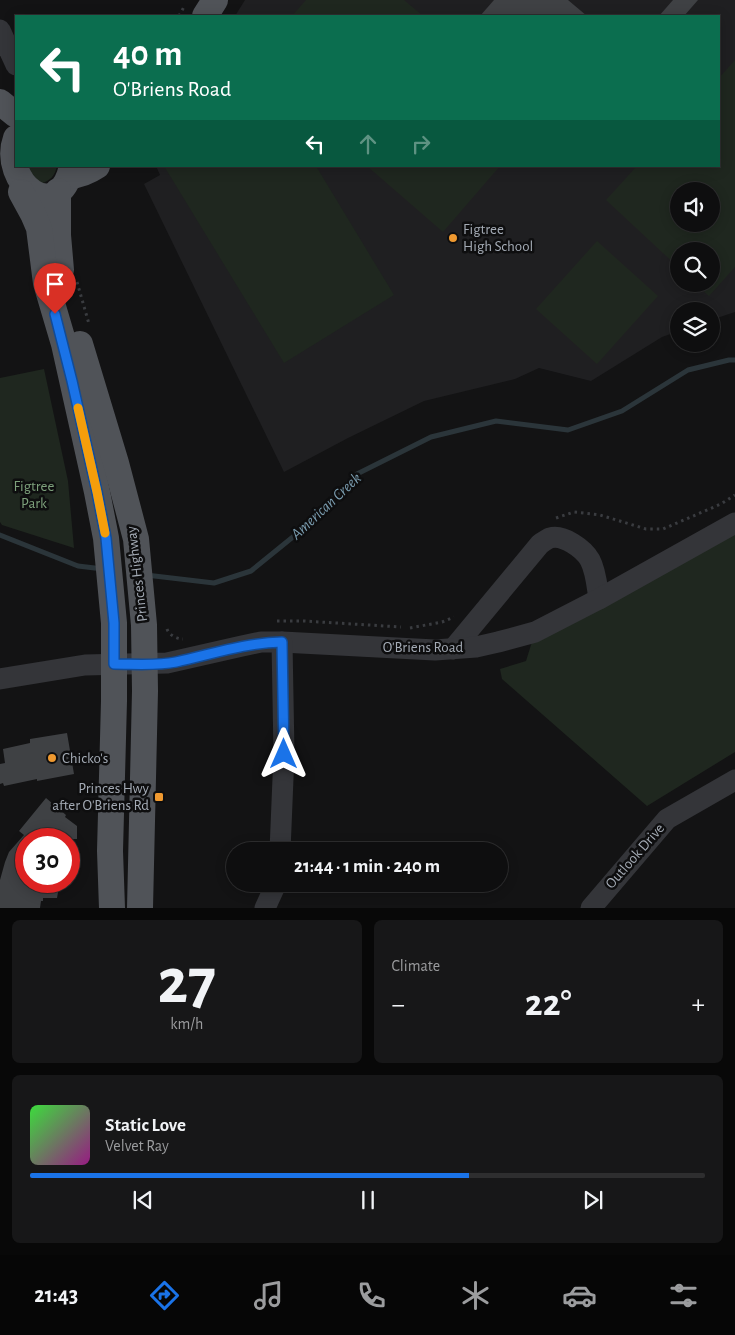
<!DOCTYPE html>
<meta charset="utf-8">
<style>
:root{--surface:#0e0e0f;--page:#171718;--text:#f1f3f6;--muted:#9b9c9e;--line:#2e2e2f;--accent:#1a73e8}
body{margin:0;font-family:"Alegreya Sans",sans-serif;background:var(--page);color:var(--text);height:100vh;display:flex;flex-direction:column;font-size:19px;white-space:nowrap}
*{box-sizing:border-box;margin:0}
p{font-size:16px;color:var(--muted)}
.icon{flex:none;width:28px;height:28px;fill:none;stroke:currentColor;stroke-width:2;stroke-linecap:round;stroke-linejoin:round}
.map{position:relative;height:908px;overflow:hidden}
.details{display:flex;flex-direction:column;gap:12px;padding:12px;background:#080808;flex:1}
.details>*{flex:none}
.hud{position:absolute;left:15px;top:15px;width:705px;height:152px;border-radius:0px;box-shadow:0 2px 12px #0003,0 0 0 1px var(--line);background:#0b6e4f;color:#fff;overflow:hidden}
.fabs{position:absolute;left:670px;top:182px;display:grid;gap:10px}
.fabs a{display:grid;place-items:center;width:50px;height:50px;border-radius:50%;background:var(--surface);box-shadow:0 2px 12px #0003,0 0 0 1px var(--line);font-size:25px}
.speed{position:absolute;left:15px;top:828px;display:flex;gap:10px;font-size:25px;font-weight:700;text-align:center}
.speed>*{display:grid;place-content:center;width:65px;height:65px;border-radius:50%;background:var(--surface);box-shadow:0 2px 12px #0003,0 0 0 1px var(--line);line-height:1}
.speed .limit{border:8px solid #d22;background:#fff;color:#111}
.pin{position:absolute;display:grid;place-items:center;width:42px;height:42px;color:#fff;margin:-51px -21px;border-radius:50% 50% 50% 0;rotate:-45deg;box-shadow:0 0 5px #0007}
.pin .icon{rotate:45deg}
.me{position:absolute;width:55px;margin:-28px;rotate:0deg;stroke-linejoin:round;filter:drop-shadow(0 0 4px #0008)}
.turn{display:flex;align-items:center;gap:18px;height:105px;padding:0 15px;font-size:22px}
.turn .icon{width:65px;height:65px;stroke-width:2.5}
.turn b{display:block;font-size:35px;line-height:42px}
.lanes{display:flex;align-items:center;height:48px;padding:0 15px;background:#0003;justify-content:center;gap:25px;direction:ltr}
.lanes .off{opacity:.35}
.big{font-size:38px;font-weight:600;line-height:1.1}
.details .widget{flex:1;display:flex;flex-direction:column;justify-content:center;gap:8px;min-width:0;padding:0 18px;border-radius:8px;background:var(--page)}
.details .dial{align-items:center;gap:0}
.dial b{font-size:65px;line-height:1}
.song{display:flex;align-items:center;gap:15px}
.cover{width:60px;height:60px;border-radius:8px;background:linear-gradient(135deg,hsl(120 70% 55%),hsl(310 70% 35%))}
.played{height:5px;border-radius:2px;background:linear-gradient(90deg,var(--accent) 65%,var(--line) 65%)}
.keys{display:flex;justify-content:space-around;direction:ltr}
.heat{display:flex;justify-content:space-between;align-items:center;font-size:28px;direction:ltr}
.details .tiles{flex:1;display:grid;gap:12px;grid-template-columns:1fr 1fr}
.widget:last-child{grid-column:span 2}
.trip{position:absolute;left:226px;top:842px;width:282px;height:50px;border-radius:25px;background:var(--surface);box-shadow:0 2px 12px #0003,0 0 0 1px var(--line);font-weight:600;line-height:50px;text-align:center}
.tab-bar{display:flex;height:80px;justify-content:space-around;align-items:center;background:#060606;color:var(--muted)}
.tab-bar .icon{width:35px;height:35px}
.tab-bar .active{color:var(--accent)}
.tab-bar b{font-size:22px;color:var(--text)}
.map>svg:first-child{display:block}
.built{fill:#1f1f21;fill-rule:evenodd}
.green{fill:#1f271f;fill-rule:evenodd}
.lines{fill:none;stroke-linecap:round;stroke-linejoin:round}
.stream{stroke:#2b353a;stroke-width:5}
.building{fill:#3f4144}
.path{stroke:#3a3c40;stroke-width:3;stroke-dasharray:2.5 4;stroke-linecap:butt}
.minor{stroke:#343539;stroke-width:21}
.major{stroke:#505358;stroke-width:26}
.route-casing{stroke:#114b97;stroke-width:12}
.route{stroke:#1a73e8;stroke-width:9}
.slow{stroke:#f59e0b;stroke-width:9}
.poi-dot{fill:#ef9930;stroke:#0e0e0f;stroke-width:2}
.labels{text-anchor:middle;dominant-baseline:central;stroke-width:5;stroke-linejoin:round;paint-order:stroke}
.poi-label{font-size:15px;fill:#a4abb5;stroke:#0e0e0f;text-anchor:start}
.park-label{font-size:15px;fill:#7da07b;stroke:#0e0e0f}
.street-label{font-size:15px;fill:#a4abb5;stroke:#0e0e0f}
.water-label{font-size:16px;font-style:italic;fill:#7b9db0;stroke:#0e0e0f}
</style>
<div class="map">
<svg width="735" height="908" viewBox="0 0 735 908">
<rect width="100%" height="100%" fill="#131314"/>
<path class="built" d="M245,0H735V312L711,320V311H679V331L662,337L591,381L539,368L515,379L424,401L348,438L284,472L144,184L160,175L156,166H719V16H235ZM679,191H711V224H679ZM679,251H711V284H679Z"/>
<g class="green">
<path d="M306,0H404L423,16H292Z"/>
<path d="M735,60V267L709,296L696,284H711V251H679V268L606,200L637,166H719V78ZM711,191V224H679V191Z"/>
<path d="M17,166H57C55,176 50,181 40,184Z"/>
<path d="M164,166H316L394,295L284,363Z"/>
<path d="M367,166H500L443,232Z"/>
<path d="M597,241L658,296L597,364L536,309Z"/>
<path d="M44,369L68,481L74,548L2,525L0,522V378Z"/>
<path d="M735,523V752L647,806L502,679L500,669L526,661L535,632Z"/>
</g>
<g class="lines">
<g class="stream">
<path d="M0,535L78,566L103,569"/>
<path d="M146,575L214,583L251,571L299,532L357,474L431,437L496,421L568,430L622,411L688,370L729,360H735"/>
</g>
</g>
<g class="building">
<path d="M494,0H568L587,16H480Z"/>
<path d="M673,0H698L684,16H659Z"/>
<path d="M67,733L74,774L37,781V779L4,786L3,783L0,784V764L5,763L3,749L30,743V739Z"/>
<path d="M46,798L66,815L65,817L77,826V839H28L26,837V881H60L57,898H43V901H41L40,908H0V880L5,862L9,852L24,835L19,831Z"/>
</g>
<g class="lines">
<g class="path">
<path d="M179,16L185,5"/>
<path d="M77,282L89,324"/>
<path d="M556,518L574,512L600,515L646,529H663L721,504L735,495"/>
<path d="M277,621H304L401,627"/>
<path d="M410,628L442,622L454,617"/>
<path d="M167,629C169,635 177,639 183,639"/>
</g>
<g class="minor">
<path d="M0,30L16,65"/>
<path d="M453,649L540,544C543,542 547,539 550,538C563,534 584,549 590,560C596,571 597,586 599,599"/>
<path d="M0,679L85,665L167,663L242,646L261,642H282L435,650L476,647L498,642L535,632L599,599L735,523"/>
<path d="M280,851L284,754L282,642"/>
<path d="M265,908L276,884"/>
<path d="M591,908L667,819L735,780"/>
</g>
<g class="major">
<path d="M205,16L215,0"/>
<path d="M0,102L16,115"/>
<path d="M16,138C0,182 58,229 72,166"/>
<path d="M70,176C81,175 88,172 97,166"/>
<path d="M58,191V235L61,270"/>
<path d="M21,192L33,214L39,228L46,283L64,344L97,492L106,538L114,623V701L110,851L112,908"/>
<path d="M80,344L116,463L136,539L144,625L145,691L140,908"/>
</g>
</g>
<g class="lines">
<g class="route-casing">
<path id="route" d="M55,314L72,381L97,492L106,538L114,623V664C134,664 157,666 176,662C213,654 244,643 282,642L284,754"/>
</g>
<use href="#route" class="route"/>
<path class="slow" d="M78,408L97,492L105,533"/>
</g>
<g class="poi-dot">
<circle cx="453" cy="238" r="5"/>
<circle cx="52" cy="758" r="5"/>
<rect x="154" y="792" width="10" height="10" rx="2.5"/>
</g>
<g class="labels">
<g class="poi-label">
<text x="463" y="229">Figtree<tspan x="463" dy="17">High School</tspan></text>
<text x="62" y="758">Chicko's</text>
<text x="149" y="788" text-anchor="end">Princes Hwy<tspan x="149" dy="17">after O'Briens Rd</tspan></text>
</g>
<g class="park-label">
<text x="34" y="486">Figtree<tspan x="34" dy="17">Park</tspan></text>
</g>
<g class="street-label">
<text transform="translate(137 574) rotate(-97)">Princes Highway</text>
<text x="423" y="647">O'Briens Road</text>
<text transform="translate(635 856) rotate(-49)">Outlook Drive</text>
</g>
<g class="water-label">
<text transform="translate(326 506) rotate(-43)">American Creek</text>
</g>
</g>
</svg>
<div class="fabs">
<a><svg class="icon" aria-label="sound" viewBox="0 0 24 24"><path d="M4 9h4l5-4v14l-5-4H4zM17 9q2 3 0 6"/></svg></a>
<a><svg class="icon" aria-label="search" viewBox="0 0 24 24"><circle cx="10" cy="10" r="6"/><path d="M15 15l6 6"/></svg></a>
<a><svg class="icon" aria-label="layers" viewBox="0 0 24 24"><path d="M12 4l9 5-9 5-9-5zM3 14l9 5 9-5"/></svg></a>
</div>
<div class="speed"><div class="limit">30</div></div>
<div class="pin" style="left:55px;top:314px;background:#d93025"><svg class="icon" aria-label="arrive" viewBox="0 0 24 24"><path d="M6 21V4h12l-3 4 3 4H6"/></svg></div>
<svg class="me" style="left:284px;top:754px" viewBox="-20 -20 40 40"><path d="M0-17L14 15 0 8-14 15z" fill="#1a73e8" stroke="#fff" stroke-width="4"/></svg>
<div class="trip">21:44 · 1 min · 240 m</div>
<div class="hud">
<div class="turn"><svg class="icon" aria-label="left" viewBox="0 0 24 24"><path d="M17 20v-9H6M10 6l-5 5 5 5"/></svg><div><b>40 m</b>O'Briens Road</div></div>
<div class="lanes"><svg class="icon" aria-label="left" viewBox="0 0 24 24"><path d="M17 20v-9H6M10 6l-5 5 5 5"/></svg><svg class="icon off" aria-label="ahead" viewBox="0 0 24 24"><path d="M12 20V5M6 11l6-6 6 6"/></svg><svg class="icon off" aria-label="right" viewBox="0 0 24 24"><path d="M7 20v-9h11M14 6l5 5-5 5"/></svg></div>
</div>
</div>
<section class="details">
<div class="tiles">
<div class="widget dial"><b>27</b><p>km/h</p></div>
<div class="widget"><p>Climate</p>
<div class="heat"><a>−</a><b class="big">22°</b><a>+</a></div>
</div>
<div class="widget">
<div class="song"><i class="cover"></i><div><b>Static Love</b><p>Velvet Ray</p></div></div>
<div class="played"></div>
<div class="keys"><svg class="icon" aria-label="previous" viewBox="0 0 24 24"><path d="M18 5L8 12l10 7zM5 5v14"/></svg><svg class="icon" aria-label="pause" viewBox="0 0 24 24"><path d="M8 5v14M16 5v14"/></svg><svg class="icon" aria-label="next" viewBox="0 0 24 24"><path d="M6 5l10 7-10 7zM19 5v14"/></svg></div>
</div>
</div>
</section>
<nav class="tab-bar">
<b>21:43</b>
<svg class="icon active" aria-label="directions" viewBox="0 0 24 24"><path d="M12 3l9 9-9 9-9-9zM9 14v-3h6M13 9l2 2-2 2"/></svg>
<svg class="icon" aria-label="music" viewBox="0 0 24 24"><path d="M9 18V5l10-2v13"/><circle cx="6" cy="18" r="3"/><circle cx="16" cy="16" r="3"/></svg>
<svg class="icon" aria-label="phone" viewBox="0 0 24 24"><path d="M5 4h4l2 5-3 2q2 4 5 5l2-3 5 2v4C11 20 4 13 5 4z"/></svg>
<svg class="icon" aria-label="climate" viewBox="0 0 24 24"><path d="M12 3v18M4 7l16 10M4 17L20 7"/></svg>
<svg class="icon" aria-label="car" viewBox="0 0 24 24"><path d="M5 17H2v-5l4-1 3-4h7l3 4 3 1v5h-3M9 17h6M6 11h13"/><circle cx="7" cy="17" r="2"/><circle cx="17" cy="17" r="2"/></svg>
<svg class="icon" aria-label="filters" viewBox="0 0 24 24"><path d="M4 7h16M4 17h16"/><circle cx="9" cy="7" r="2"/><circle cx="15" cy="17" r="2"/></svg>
</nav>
